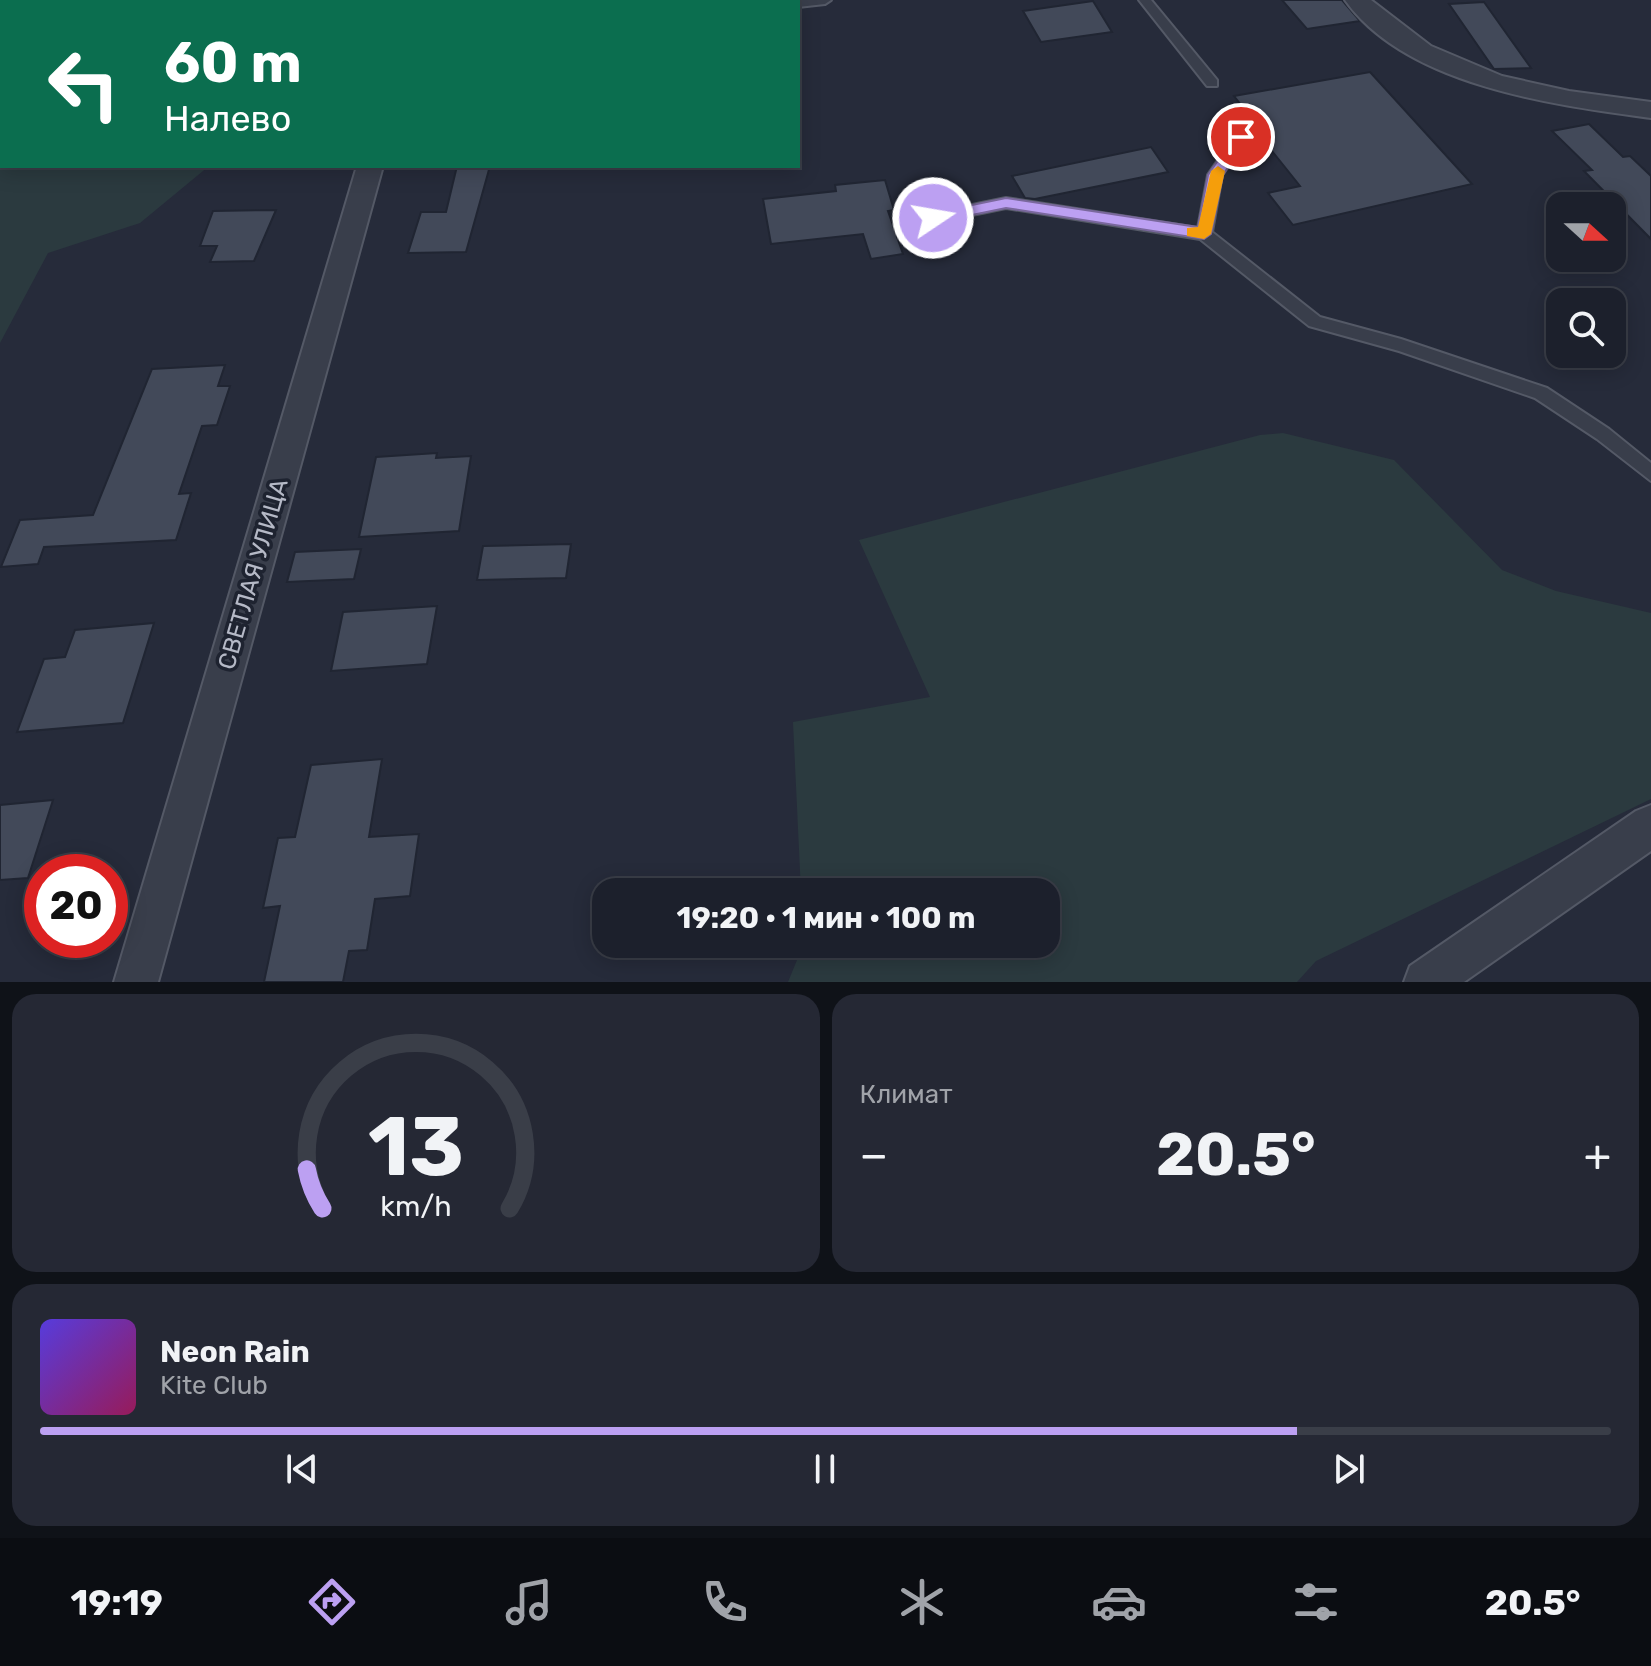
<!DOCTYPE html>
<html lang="ru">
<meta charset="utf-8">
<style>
:root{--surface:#1c202c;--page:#252834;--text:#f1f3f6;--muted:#a0a3a9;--line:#3a3e48;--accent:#bca0f2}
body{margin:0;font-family:Rubik,sans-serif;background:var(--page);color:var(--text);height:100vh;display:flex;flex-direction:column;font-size:30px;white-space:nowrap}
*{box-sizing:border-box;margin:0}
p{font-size:26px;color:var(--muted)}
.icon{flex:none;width:44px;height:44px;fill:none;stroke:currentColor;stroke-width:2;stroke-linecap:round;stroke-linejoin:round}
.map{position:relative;height:982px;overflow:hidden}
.side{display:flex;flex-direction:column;gap:12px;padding:12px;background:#0f1218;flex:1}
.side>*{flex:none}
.hud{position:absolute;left:0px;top:0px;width:800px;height:168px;box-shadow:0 4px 20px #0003,0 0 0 2px var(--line);background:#0b6e4f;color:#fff;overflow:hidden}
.needle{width:52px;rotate:111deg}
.tools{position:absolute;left:1546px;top:192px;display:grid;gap:16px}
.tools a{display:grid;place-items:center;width:80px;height:80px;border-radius:16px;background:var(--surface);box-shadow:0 4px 20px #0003,0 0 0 2px var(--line);font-size:40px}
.speed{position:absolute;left:24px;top:854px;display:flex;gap:16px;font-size:40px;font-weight:700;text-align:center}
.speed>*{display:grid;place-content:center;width:104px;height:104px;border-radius:50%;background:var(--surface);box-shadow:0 4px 20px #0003,0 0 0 2px var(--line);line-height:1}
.speed .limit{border:12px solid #d22;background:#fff;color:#111}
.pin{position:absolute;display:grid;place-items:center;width:68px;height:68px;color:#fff;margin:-34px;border:4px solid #fff;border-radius:50%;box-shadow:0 2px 8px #0007}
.me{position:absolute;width:88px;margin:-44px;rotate:78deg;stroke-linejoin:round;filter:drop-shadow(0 0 6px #0008)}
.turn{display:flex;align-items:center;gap:28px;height:168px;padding:0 32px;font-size:36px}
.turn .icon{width:104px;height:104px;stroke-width:2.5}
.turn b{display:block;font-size:56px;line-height:68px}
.big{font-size:60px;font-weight:700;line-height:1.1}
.side .widget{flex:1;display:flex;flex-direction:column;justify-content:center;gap:12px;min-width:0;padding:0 28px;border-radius:24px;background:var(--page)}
.side .dial{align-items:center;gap:0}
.dial svg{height:208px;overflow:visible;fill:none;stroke:var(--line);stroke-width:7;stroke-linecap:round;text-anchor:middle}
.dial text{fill:var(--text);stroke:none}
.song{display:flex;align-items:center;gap:24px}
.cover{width:96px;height:96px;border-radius:12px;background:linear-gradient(135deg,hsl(250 70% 55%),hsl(330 70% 35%))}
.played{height:8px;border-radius:4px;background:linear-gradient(90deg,var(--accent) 80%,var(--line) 80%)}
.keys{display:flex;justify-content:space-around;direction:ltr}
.heat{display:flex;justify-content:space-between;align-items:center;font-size:44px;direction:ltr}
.side .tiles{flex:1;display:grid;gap:12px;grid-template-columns:1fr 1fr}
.widget:last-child{grid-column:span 2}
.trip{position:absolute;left:592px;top:878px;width:468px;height:80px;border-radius:24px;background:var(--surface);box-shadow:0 4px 20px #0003,0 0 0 2px var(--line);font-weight:700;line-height:80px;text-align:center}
.menu{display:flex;height:128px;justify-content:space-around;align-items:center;background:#0b0d12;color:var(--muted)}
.menu .icon{width:56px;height:56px}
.menu .on{color:var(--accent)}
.menu b{font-size:36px;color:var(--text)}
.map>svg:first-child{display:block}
.green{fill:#2b3a3f}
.building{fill:#424959;stroke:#202532;stroke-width:2}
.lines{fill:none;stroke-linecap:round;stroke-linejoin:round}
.lane-casing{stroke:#545966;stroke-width:4}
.street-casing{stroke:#545966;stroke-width:4}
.lane{fill:#393e4b;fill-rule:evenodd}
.street{fill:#393e4b;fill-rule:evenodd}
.route{fill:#bca0f2;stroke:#7a689d;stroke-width:2}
.slow{fill:#f59e0b}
.labels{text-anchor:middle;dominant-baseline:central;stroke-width:7;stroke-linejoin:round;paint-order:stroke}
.street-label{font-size:24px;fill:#b5b9c6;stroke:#1e2330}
</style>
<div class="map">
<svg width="1651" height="982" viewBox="0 0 1651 982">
<rect width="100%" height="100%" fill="#262b3a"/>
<g class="green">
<path d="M0,0H368L370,2H2V166H209L140,223L48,253L0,343Z"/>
<path d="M1283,433L1394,460L1502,570L1556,591L1651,613V799L1316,961L1297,982H788L797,960L798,944H1046V892H801L793,722L930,697L859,540L1260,435Z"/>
</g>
<g class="building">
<path d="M1282,0H1342L1360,21L1307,29Z"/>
<path d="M1093,1L1112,32L1041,42L1023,11Z"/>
<path d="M1484,2L1531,68L1494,69L1449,4Z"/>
<path d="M1370,72L1472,184L1293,225L1268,193L1300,186L1240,111L1245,110L1234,96Z"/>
<path d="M1589,124L1623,157L1630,156L1651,176V239L1584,171L1592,170L1552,131Z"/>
<path d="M1151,147L1168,172L1035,199L1025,198L1012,176Z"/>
<path d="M457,166H490L466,252L408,253L421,212H446Z"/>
<path d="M885,180L894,210L888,211L903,254L871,259L863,234L771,244L763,199L836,191L835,185Z"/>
<path d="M276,210L254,261L210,262L217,246H200L213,211Z"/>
<path d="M225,365L218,386H230L217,425L202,426L179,494L191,493L176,540L44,547L38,564L1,567L20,520L93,515L152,369Z"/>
<path d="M437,453L436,458L471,456L459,531L359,537L376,457Z"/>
<path d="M571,544L566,578L477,580L483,546Z"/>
<path d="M361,549L354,579L287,582L295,552Z"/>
<path d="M437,606L427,664L331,671L343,612Z"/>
<path d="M154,623L123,723L17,732L44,659L65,657L75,630Z"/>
<path d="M382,759L369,837L419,834L410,896L375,899L367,950L349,951L343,982H264L280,906L263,908L278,838L295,837L311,765Z"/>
<path d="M53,800L28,878L0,880V805Z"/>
</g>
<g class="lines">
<g class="lane-casing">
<g id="lane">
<path d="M795,0H831L825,4L798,7V2H793Z"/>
<path d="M1139,0H1151L1217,80V86H1207Z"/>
<path d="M1241,132L1248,137L1222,175L1212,232L1320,317L1401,339L1547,388L1609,429L1651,463V481L1597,439L1535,398L1399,351L1309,326L1200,239L1006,208L909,228L902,223L909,218L1006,198L1198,228L1208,175L1236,134Z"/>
</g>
</g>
<g class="street-casing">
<g id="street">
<rect x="717" y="0" width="24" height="2"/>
<path d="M1345,0H1371L1431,46L1502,76L1569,91L1651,102V118C1555,105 1406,86 1345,0Z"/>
<path d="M357,166H383L158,982H114Z"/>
<path d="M1651,805V851L1464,982H1404L1410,966L1636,811Z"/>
</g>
</g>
<use href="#lane" class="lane"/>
<use href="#street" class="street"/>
</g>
<path class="route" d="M1236,134L1248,137L1223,175L1211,234L1204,239L1006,208L933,223L926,218L933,213L1006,198L1198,227L1208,175Z"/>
<path class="slow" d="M1218,166L1225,171L1211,234L1204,239L1187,236V228L1198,227L1211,171Z"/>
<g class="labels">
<g class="street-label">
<text transform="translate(253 574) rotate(-74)">СВЕТЛАЯ УЛИЦА</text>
</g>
</g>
</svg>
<div class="tools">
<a><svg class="needle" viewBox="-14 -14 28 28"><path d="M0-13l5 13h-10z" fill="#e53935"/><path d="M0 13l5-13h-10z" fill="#a0a3a9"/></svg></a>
<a><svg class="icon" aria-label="search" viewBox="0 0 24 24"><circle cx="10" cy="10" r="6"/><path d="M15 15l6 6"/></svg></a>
</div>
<div class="speed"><div class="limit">20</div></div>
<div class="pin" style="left:1241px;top:137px;background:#d93025"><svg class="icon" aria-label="arrive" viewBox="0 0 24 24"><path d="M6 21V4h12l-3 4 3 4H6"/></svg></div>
<svg class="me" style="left:933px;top:218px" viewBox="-20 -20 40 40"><circle r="17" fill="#bca0f2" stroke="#fff" stroke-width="3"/><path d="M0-11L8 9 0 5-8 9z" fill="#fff"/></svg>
<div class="trip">19:20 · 1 мин · 100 m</div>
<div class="hud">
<div class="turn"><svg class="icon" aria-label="left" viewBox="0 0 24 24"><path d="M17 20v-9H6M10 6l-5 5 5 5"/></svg><div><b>60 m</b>Налево</div></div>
</div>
</div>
<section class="side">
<div class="tiles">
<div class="widget dial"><svg viewBox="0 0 100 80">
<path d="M14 69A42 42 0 1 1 86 69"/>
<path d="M14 69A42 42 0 0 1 8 54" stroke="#bca0f2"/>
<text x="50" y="56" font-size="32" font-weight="700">13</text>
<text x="50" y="72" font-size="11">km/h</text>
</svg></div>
<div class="widget"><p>Климат</p>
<div class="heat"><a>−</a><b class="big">20.5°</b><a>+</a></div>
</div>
<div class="widget">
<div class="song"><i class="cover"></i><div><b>Neon Rain</b><p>Kite Club</p></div></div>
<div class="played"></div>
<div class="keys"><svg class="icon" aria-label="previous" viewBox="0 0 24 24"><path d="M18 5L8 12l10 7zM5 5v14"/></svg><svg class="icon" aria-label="pause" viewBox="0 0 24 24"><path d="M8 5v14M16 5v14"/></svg><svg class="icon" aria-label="next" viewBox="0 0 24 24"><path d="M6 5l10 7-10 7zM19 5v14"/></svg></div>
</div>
</div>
</section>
<nav class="menu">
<b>19:19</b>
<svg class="icon on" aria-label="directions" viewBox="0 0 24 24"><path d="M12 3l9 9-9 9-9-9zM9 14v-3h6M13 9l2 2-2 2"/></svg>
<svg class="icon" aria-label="music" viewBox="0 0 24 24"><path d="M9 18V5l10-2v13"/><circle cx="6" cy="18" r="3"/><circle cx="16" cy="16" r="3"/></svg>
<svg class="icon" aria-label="phone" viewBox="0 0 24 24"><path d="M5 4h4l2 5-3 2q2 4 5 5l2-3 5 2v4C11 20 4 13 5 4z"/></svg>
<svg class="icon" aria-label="climate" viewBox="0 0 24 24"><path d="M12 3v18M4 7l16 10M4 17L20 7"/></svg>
<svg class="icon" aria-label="car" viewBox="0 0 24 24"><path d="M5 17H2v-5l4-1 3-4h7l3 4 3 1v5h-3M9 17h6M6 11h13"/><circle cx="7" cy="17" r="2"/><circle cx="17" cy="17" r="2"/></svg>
<svg class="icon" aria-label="filters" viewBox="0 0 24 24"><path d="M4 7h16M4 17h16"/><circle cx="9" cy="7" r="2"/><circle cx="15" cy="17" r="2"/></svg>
<b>20.5°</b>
</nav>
